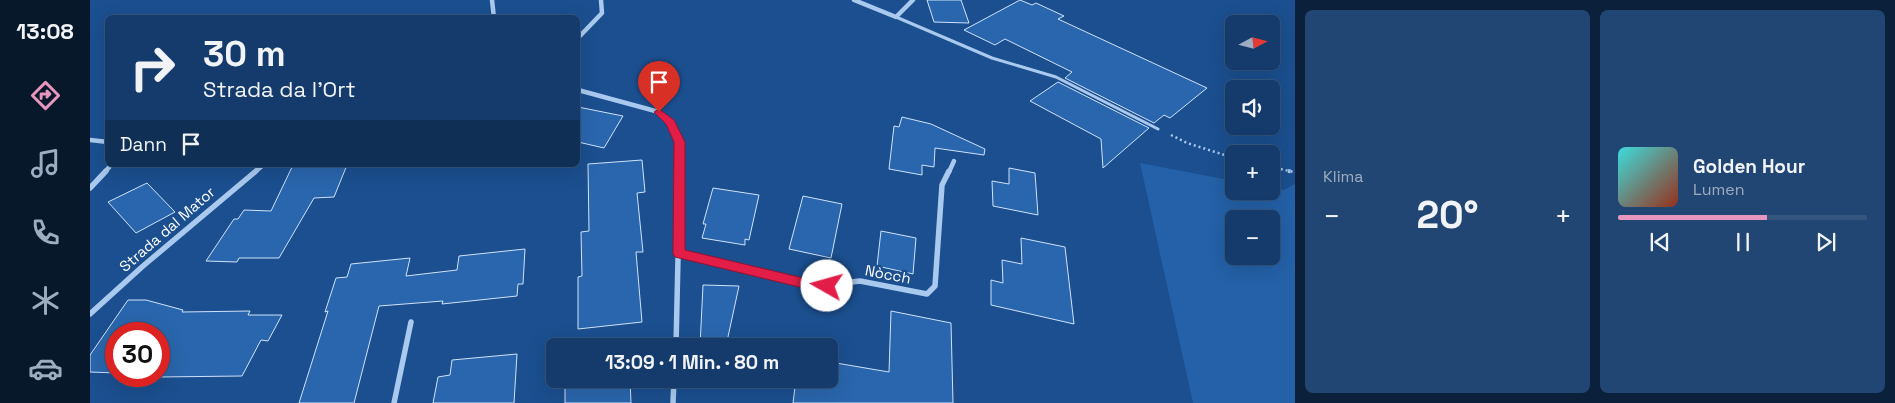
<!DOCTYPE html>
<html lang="de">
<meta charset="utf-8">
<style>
:root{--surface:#143b6b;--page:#214673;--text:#f1f3f6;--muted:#9dadc1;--line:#33557e;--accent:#e797bd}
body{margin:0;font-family:"Space Grotesk",sans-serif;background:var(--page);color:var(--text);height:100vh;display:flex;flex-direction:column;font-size:19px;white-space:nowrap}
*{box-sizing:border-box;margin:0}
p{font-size:16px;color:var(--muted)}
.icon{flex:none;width:28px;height:28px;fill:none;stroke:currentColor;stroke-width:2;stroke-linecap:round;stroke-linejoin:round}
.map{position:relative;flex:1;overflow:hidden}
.side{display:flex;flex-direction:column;gap:10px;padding:10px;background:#0b203b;width:600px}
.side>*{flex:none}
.banner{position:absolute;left:15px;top:15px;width:475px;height:152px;border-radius:8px;box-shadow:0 5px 20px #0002,0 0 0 1px var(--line);background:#143b6b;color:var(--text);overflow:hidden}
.needle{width:32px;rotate:83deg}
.buttons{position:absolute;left:1135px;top:15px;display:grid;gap:10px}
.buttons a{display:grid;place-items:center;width:55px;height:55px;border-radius:8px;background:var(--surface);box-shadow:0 5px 20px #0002,0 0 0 1px var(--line);font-size:25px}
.speed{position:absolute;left:15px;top:322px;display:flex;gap:10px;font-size:25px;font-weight:700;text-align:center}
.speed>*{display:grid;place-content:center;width:65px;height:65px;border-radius:50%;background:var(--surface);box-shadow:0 5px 20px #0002,0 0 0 1px var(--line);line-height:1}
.speed .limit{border:8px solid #d22;background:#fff;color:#111}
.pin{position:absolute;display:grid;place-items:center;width:42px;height:42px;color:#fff;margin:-51px -21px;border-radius:50% 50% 50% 0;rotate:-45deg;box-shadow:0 0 5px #0007}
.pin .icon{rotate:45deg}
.me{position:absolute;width:55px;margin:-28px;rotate:277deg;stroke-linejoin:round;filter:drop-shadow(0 0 4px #0008)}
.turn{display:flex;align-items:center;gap:18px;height:105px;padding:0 15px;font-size:22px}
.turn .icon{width:65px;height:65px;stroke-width:2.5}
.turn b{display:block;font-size:35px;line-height:42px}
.then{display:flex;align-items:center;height:48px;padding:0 15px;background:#0003;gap:10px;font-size:19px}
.big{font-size:38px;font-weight:600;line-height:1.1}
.side .widget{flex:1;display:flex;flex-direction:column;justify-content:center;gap:8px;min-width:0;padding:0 18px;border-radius:8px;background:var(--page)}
.song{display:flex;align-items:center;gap:15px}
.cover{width:60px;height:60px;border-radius:8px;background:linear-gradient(135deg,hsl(180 70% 55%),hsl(10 70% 35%))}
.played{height:5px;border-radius:2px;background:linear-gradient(90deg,var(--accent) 60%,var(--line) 60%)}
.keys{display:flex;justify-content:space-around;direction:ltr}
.heat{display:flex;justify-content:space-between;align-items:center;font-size:28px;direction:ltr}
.side .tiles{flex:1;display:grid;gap:10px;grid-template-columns:repeat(2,1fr)}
.trip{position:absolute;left:456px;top:338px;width:292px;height:50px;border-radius:8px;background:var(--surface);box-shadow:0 5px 20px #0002,0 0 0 1px var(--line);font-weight:600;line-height:50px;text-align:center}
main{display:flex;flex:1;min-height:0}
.dock{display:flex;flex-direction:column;width:90px;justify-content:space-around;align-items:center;background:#08182b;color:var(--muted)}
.dock .icon{width:35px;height:35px}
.dock .selected{color:var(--accent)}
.dock b{font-size:22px;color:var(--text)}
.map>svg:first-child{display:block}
.green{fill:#2461a8;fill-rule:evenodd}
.building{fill:#2a66ad;stroke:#cfe3fa}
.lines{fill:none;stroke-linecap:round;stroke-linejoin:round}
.path-far1{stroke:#a9c9ee;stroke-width:2.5;stroke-dasharray:2 3;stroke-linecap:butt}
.path{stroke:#a9c9ee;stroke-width:4;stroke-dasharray:2.5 4.5;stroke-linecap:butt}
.lane{stroke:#a9c9ee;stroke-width:3}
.street-far1{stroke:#a9c9ee;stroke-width:4.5}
.street{stroke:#a9c9ee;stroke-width:5.5}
.route{fill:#e11d48;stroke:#92132f}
.labels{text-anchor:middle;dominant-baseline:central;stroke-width:5;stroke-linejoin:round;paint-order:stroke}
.street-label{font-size:15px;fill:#fff;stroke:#1b4f8f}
</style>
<main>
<nav class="dock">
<b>13:08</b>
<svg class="icon selected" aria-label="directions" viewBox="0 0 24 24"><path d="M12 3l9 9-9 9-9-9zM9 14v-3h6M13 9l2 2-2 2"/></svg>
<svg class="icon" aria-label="music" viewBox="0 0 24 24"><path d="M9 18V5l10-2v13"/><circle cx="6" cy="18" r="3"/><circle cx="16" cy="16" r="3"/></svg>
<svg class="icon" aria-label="phone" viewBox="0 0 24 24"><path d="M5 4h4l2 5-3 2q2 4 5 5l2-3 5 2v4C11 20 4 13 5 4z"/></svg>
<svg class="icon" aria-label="climate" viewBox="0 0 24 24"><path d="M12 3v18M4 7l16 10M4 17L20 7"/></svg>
<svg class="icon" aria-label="car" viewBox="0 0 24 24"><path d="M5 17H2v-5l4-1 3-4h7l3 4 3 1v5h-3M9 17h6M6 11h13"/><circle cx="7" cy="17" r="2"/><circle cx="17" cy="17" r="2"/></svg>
</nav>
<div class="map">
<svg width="1205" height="403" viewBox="0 0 1205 403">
<rect width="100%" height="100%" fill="#1b4f8f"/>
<path class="green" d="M1050,163L1144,181V191H1181V188L1194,190L1205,184V403H1103ZM1144,219H1181V256H1144Z"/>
<g class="building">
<path d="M837,0H871L879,23L844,22Z"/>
<path d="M930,0L942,5L946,3L974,16L968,19L1117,88L1080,118L1074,115L1064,123L975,78L982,72L915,39L905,45L874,30Z"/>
<path d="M968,82L1059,128L1013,168L1011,139L940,101Z"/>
<path d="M488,107L533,116L514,148L488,142Z"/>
<path d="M812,117L841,124L895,149L894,155L845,148L844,167L832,165V175L799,169L804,126L809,127Z"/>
<path d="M552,160L555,192L547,193L553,252H546L552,322L488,329V277L492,276L491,232L499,231L498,164Z"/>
<path d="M203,165H257L244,197L224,198L189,258H149L147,262L116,261L144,219H148L154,210L181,211Z"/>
<path d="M919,168L945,173L948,215L903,206L902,181L919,184Z"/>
<path d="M57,183L85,212L46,233L18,202Z"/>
<path d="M623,188L669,195L659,240L655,239V245L612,238L616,224H613Z"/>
<path d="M713,196L752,204L741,258L699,249Z"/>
<path d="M791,231L826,238L823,274L787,266Z"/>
<path d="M931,238L975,247L984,324L901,305V280L913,283L912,260L932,264Z"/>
<path d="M435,249L433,284H428L427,296L352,304L353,301L289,306L264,403H209L238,311L235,312L246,278L257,277L261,264L320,258L316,276L367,270L369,256Z"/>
<path d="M613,285L649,286L636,346H610Z"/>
<path d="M38,300H56L93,310L92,312L160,311L158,315H192L178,341L171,340L152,376L69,377V334H26V373L0,372V355Z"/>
<path d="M801,311L861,323L863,403H703L706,379H740V362L799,372Z"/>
<path d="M427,354L424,403H343L348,377L360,375L362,360Z"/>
<path d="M475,379H540L541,403H475Z"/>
</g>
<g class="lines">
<g class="path-far1">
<path d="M1081,135L1097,143L1144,158"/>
<path d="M1181,167L1204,172"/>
</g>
<path class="path" d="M1198,171L1205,172"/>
<path class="lane" d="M806,17L902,58L966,77L1068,129"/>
<g class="street-far1">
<path d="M402,0L404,18"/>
<path d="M764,0L806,17L823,0"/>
<path d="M488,38L512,13L511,0"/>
<path d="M488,90L569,112L581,123L590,142V172"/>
<path d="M0,140L18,142"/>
<path d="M15,172L21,165"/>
<path d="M165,172L173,165"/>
<path d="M859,172L864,161"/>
</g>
<g class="street">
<path d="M0,188L16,171"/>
<path d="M589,254L726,286L770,281L837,294L845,286L852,185L859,171"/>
<path d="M0,314L53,266L166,171"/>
<path d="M586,346L590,171"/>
<path d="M304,403L321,322"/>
<path d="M583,403L584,379"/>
</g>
</g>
<path class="route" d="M569,109L584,120L595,142V250L726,281L742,282L744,286L742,290L726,291L585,257L583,254L584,142L576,124L564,112Z"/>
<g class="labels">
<g class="street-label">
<text transform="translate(77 229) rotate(-41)">Strada dal Mator</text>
<text transform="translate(798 274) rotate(11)">Nòcch</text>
</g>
</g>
</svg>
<div class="buttons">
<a><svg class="needle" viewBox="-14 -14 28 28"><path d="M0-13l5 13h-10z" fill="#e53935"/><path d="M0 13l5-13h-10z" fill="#9dadc1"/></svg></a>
<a><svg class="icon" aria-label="sound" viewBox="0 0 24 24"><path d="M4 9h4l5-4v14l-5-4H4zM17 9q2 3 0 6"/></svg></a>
<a>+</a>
<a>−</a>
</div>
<div class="speed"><div class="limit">30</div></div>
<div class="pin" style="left:569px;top:112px;background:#d93025"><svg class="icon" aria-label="arrive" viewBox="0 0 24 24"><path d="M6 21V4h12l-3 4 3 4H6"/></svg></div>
<svg class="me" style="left:737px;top:286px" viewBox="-20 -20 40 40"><circle r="19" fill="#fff"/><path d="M0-13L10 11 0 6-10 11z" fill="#e11d48"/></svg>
<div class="trip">13:09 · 1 Min. · 80 m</div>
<div class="banner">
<div class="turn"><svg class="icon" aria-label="right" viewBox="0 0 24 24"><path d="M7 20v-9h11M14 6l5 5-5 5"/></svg><div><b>30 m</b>Strada da l'Ort</div></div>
<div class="then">Dann<svg class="icon" aria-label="arrive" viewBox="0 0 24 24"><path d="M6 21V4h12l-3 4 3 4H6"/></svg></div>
</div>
</div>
<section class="side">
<div class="tiles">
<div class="widget"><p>Klima</p>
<div class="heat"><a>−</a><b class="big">20°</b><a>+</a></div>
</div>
<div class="widget">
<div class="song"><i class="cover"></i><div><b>Golden Hour</b><p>Lumen</p></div></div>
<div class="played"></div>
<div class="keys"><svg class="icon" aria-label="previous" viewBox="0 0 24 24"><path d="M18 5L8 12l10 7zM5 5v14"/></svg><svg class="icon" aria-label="pause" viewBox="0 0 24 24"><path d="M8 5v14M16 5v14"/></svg><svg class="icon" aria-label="next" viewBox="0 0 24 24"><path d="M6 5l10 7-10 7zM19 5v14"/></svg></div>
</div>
</div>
</section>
</main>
